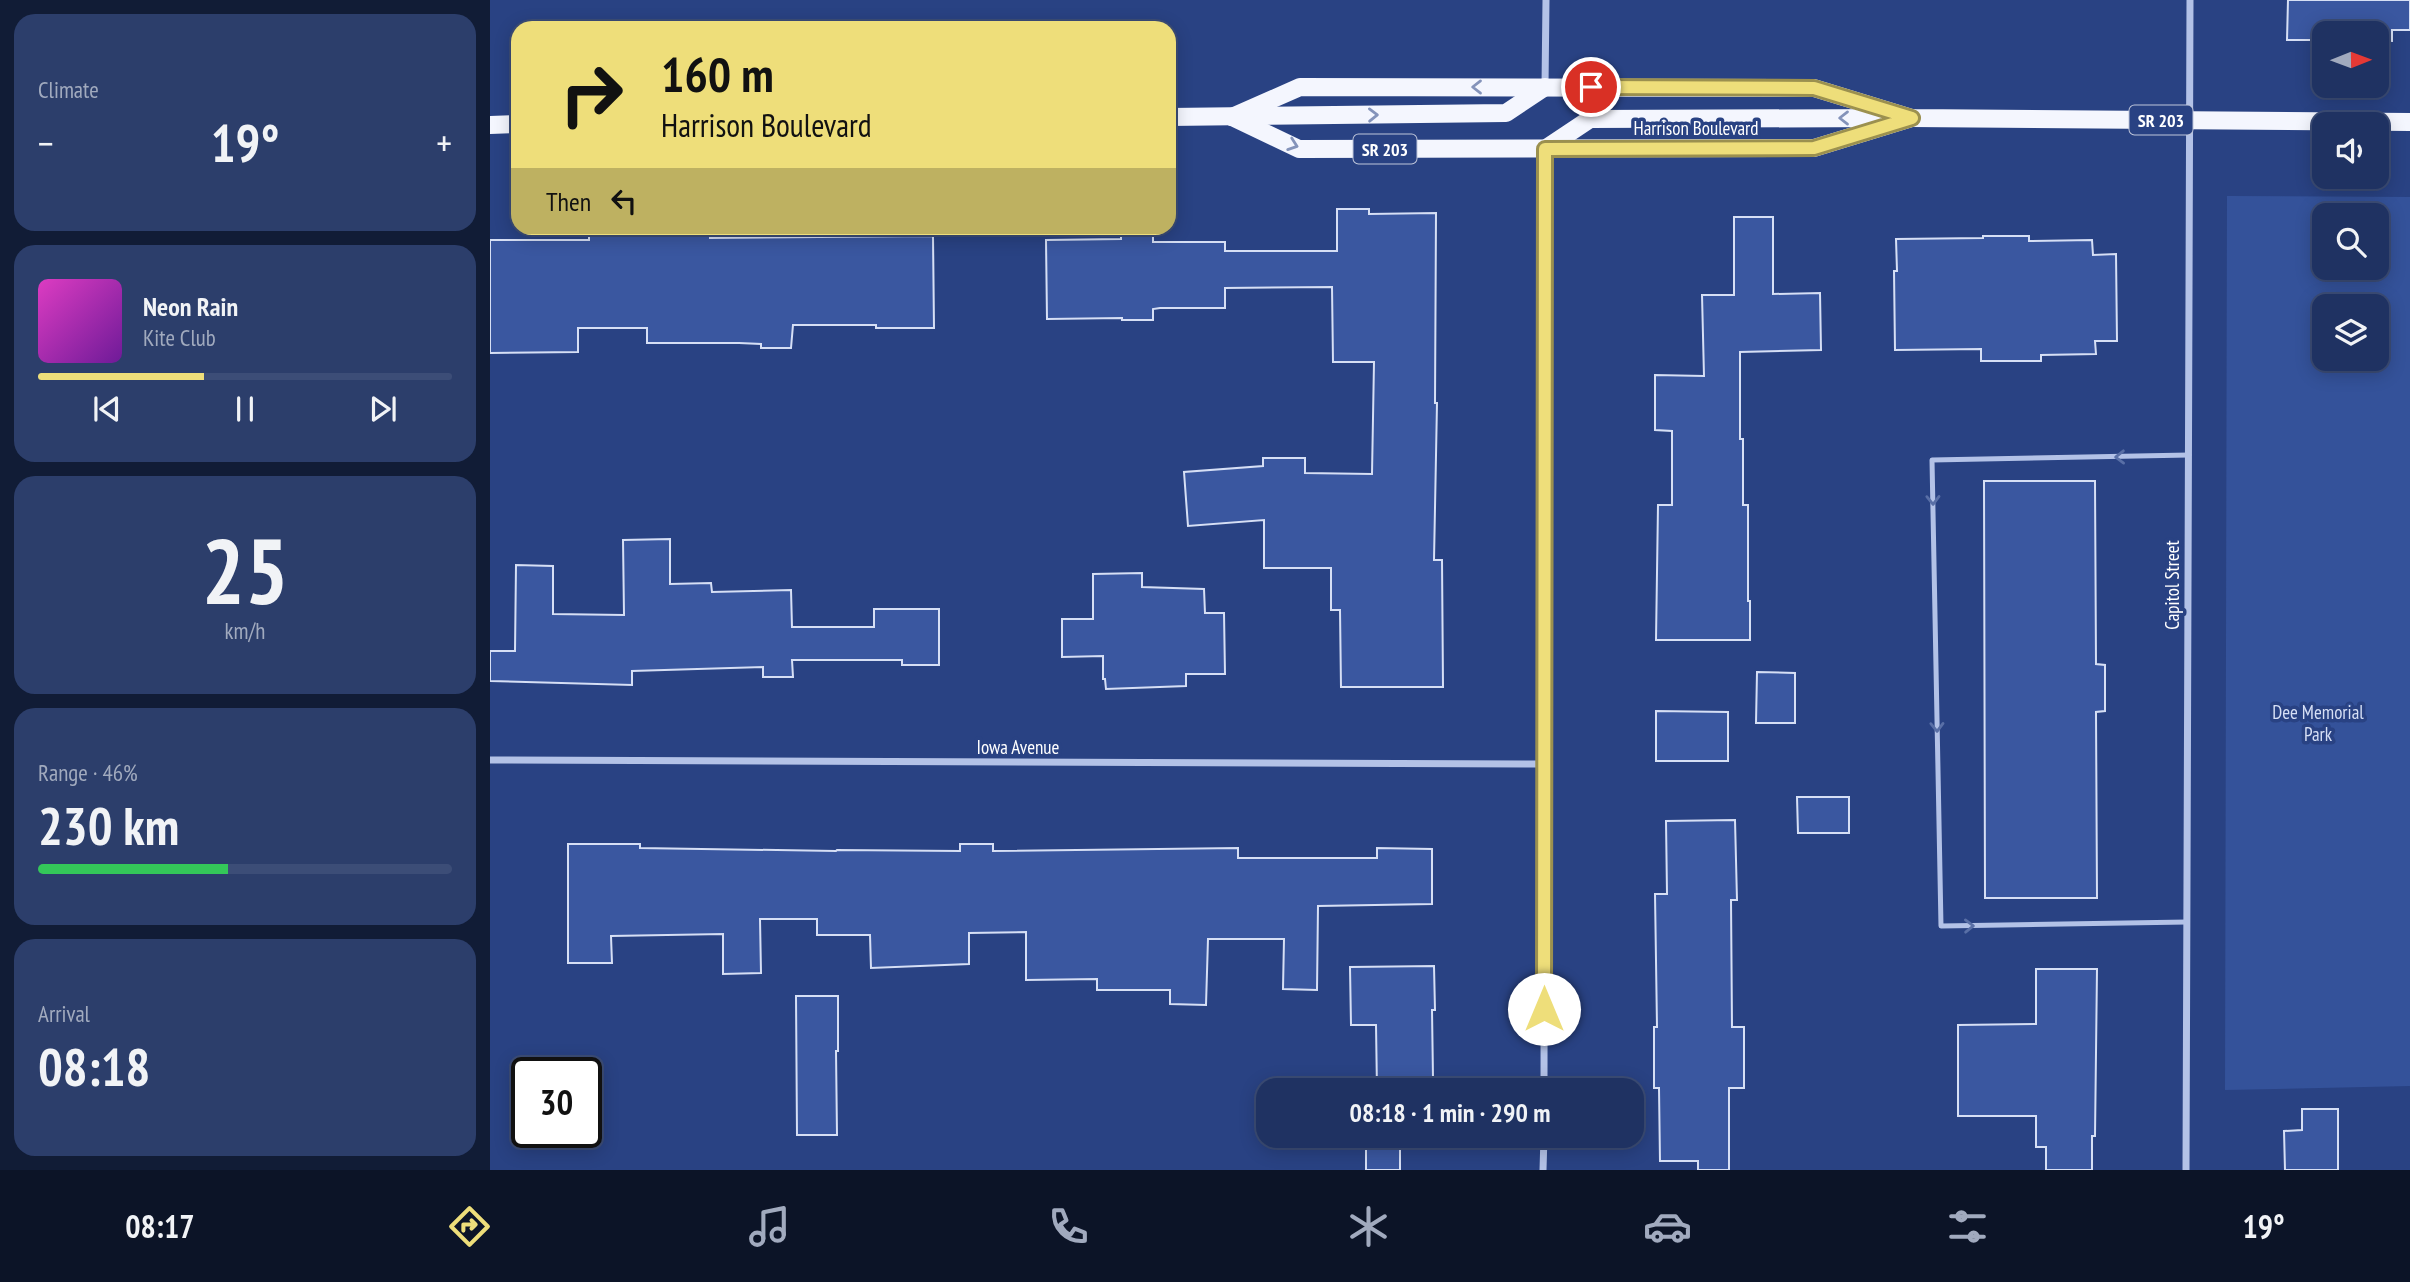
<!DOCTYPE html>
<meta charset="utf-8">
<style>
:root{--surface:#1f3262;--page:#2c3e6b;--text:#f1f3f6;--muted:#a1aabe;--line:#3c4d77;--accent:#eede7a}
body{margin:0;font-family:"PT Sans Narrow",sans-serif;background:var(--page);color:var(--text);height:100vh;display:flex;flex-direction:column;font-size:26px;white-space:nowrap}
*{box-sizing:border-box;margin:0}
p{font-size:23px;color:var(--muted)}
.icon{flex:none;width:38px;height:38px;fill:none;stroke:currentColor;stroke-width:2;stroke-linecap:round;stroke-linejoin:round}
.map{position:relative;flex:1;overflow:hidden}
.details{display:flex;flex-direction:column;gap:14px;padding:14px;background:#111c36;width:490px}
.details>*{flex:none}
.banner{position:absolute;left:21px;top:21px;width:665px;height:214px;border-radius:21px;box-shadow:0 4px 18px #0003,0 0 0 2px var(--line);background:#eede7a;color:#111;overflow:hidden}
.needle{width:46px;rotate:89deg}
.fabs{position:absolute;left:1822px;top:21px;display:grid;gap:14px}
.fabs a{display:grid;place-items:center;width:77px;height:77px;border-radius:14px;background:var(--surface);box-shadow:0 4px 18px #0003,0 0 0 2px var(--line);font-size:35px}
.speed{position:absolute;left:21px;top:1057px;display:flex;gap:14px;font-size:35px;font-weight:700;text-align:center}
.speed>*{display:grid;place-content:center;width:91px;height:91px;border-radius:50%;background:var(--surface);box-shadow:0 4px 18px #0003,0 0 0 2px var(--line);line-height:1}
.speed .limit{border:4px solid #111;border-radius:10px;background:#fff;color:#111}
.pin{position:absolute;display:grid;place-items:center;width:60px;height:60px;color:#fff;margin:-30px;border:4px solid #fff;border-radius:50%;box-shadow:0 2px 7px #0007}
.me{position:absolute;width:77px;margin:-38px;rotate:0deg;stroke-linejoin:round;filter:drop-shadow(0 0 5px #0008)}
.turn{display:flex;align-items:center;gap:24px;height:147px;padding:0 35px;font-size:32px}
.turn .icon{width:91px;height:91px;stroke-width:2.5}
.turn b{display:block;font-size:49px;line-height:60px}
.then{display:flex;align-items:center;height:66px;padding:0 35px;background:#0003;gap:14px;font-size:26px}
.big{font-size:52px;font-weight:600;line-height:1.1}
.details .card{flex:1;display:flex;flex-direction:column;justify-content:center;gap:10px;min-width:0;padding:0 24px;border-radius:21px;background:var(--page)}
.details .dial{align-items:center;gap:0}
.dial b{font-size:91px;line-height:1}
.song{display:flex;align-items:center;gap:21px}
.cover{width:84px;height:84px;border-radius:10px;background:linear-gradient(135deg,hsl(310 70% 55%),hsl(280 70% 35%))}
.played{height:7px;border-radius:4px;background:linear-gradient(90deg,var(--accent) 40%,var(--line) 40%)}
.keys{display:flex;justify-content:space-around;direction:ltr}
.heat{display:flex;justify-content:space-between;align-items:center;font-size:38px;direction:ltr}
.charge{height:10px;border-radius:5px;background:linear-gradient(90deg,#34c759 46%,var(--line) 0)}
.trip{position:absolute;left:766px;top:1078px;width:388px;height:70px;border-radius:21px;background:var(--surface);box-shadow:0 4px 18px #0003,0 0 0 2px var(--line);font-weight:600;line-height:70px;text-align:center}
.tabs{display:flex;height:112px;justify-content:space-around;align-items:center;background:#0c1427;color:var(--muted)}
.tabs .icon{width:49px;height:49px}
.tabs .current{color:var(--accent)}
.tabs b{font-size:32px;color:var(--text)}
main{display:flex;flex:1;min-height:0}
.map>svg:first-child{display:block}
.green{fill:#34529a;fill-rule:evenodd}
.building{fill:#3a57a0;stroke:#d6dff5;stroke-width:2}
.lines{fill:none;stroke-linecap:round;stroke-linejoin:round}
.service{stroke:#b3c2e7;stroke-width:5}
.minor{stroke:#b3c2e7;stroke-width:7}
.primary{stroke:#f4f6fe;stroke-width:18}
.oneway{stroke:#8493ba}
.oneway2{stroke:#596fa6}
.route-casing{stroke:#9b904f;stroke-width:18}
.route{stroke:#eede7a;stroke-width:12}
.labels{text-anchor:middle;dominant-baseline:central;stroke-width:7;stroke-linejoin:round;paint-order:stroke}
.shield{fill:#294283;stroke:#bfc6da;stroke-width:2}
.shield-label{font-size:18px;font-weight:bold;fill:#fff}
.street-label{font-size:19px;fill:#fff;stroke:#294283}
.park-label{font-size:19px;fill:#d6dff5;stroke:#294283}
</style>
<main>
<section class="details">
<div class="card"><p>Climate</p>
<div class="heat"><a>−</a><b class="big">19°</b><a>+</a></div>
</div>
<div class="card">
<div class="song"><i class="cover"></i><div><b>Neon Rain</b><p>Kite Club</p></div></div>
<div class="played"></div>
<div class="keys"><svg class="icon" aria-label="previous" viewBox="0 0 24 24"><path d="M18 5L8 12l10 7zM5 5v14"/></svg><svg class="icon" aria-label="pause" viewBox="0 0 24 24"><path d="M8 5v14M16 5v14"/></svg><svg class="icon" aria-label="next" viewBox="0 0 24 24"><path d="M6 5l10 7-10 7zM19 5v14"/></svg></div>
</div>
<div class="card dial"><b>25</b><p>km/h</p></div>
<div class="card"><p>Range · 46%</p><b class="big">230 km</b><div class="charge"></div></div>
<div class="card"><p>Arrival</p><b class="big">08:18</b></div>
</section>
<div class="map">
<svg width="1920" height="1170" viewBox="0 0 1920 1170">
<rect width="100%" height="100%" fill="#294283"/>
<path class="green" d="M1737,196L1920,197V1086L1735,1090ZM1834,215H1886V268H1834ZM1834,306H1886V359H1834Z"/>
<g class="building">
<path d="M1798,0H1920V30H1902V41L1886,40V33H1834V40H1797Z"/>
<path d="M847,209H879V214L946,213L945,403H947L944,560H952L953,687H851L850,610H841V568H774V520L698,526L694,472L773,466V458H815V473L882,474L884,362H843L842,287L735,288V308H670L663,309V320H632V318L557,319L556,240L631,239V233H663V242H735V251H847Z"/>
<path d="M1244,217H1283V294L1330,293L1331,350L1250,352V439H1253V505H1258V601H1260V640H1166L1168,505H1182V431L1165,430V375L1214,376L1212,295H1244Z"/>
<path d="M99,233L220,235V238L443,236L444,328H386V325H303L301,348H271V344L249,343H157V328H88V352L0,353V240H99Z"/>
<path d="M1493,236H1539V241L1602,240L1603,255L1626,254L1627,341H1605L1606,354L1551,355V361H1491V349L1405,350L1404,271H1407L1406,239L1493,238Z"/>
<path d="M1494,481H1605L1606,664L1615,665V711L1606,712L1607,898H1495Z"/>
<path d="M180,539V584L221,583L222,592L301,590L302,627H384V609H449V665H412V660H302L303,677H273V667L142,671V685L0,681V651H25L26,565L63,566V614L134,615L133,540Z"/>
<path d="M652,573V587L714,589L715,613H734L735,674H696V686L616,689L615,679H613V656L572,657V619H603V574Z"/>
<path d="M1267,672L1305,673V723H1266Z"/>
<path d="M1166,711L1238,712V761H1166Z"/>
<path d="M1307,797H1359V833H1308Z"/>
<path d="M1245,820L1247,900H1241L1242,1027H1254V1088H1239V1170H1208V1161H1170L1169,1088H1164V1027H1167L1165,894H1177L1176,821Z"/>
<path d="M78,844H150V848L346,851L347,850L470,851V844H503V851L748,848V858H887V848L942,849V904L828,906L827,990L793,989L794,939H718L716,1005L680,1004V990H607V979L536,980V932L479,933V964L381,968L380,935H327V919H270L271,973L233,974V934L121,936L122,963H78Z"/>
<path d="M944,966L945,1010H942L943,1078H935L934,1090H887L886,1025H861L860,967Z"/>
<path d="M1546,969H1607L1605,1136H1602V1170H1556V1147H1546V1116H1468V1025L1546,1024Z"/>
<path d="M306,996H348V1051H346L347,1135H307Z"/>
<path d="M1812,1109H1848V1170H1795L1794,1131L1812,1130Z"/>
<rect x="876" y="1136" width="34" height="34"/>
</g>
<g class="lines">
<path class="service" d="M1697,922L1451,926L1442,460L1699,455"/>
<g class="minor">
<path d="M1055,86L1056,0"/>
<path d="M0,760L1055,764"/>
<path d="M1054,1090L1055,150"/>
<path d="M1053,1170L1054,1136"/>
<path d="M1696,1170L1700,0"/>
</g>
<g class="primary">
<path d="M679,117L1016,113L1055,87"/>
<path d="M742,117L810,87L1324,88L1422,118L1920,122"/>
<path d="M742,117L809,149L1324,148L1422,118"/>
<path d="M0,125L28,124"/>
<path d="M1055,149L1100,119L1401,118"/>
</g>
</g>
<defs><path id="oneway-chevron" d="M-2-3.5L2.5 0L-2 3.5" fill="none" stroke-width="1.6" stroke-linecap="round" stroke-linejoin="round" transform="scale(1.75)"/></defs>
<g class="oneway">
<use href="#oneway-chevron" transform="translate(987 87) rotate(180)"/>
<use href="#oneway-chevron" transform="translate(883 115) rotate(-1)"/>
<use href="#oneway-chevron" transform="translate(1354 118) rotate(180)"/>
<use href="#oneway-chevron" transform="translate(803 145) rotate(19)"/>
</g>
<g class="oneway2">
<use href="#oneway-chevron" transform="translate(1630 457) rotate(179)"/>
<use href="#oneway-chevron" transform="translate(1443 500) rotate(89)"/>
<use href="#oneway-chevron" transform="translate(1447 727) rotate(89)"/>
<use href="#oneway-chevron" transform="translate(1479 926) rotate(-1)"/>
</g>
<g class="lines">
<g class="route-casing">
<path id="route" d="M1054,1009L1055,149L1324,148L1422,118L1324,88L1101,87"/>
</g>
<use href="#route" class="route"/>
</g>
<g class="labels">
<g class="shield">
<rect x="1639.5" y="105.5" width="63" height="29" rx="5"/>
<rect x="863.5" y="134.5" width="63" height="29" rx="5"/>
</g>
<g class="shield-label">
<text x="1671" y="120">SR 203</text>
<text x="895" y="149">SR 203</text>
</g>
<g class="street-label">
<text x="1206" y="128">Harrison Boulevard</text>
<text transform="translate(1682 585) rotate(-90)">Capitol Street</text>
<text x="528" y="747">Iowa Avenue</text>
</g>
<g class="park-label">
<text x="1828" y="712">Dee Memorial<tspan x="1828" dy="22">Park</tspan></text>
</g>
</g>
</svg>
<div class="fabs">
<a><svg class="needle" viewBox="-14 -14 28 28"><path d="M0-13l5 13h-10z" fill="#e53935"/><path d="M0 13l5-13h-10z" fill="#a1aabe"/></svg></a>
<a><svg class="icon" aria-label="sound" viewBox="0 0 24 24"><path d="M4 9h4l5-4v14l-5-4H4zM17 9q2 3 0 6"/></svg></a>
<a><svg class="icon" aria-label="search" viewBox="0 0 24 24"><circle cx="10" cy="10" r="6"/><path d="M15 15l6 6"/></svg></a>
<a><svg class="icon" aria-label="layers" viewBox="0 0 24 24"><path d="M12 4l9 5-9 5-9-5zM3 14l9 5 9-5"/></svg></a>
</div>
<div class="speed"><div class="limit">30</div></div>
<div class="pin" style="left:1101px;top:87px;background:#d93025"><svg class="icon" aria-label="arrive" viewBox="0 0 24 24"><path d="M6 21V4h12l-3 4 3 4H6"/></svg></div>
<svg class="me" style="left:1054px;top:1009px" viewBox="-20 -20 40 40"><circle r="19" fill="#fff"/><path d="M0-13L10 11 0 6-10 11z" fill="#eede7a"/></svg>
<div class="trip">08:18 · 1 min · 290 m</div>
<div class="banner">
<div class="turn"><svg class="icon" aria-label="right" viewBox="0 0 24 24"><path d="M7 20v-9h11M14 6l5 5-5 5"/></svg><div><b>160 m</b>Harrison Boulevard</div></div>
<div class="then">Then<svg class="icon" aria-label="left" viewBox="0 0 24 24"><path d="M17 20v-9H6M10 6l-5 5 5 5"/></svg></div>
</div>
</div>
</main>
<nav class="tabs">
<b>08:17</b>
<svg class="icon current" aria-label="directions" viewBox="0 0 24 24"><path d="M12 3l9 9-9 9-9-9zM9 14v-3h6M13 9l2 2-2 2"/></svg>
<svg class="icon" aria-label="music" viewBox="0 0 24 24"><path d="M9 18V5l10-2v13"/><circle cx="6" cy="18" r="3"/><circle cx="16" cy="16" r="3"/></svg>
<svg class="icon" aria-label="phone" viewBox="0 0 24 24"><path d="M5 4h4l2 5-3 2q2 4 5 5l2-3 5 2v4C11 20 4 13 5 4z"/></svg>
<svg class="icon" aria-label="climate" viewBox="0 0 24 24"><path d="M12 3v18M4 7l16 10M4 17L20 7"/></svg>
<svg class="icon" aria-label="car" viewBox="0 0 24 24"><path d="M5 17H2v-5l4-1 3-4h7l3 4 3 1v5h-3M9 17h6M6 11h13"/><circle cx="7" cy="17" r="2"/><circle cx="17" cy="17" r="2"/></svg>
<svg class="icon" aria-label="filters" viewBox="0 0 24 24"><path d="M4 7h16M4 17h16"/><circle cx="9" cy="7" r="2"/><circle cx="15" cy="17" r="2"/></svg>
<b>19°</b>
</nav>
